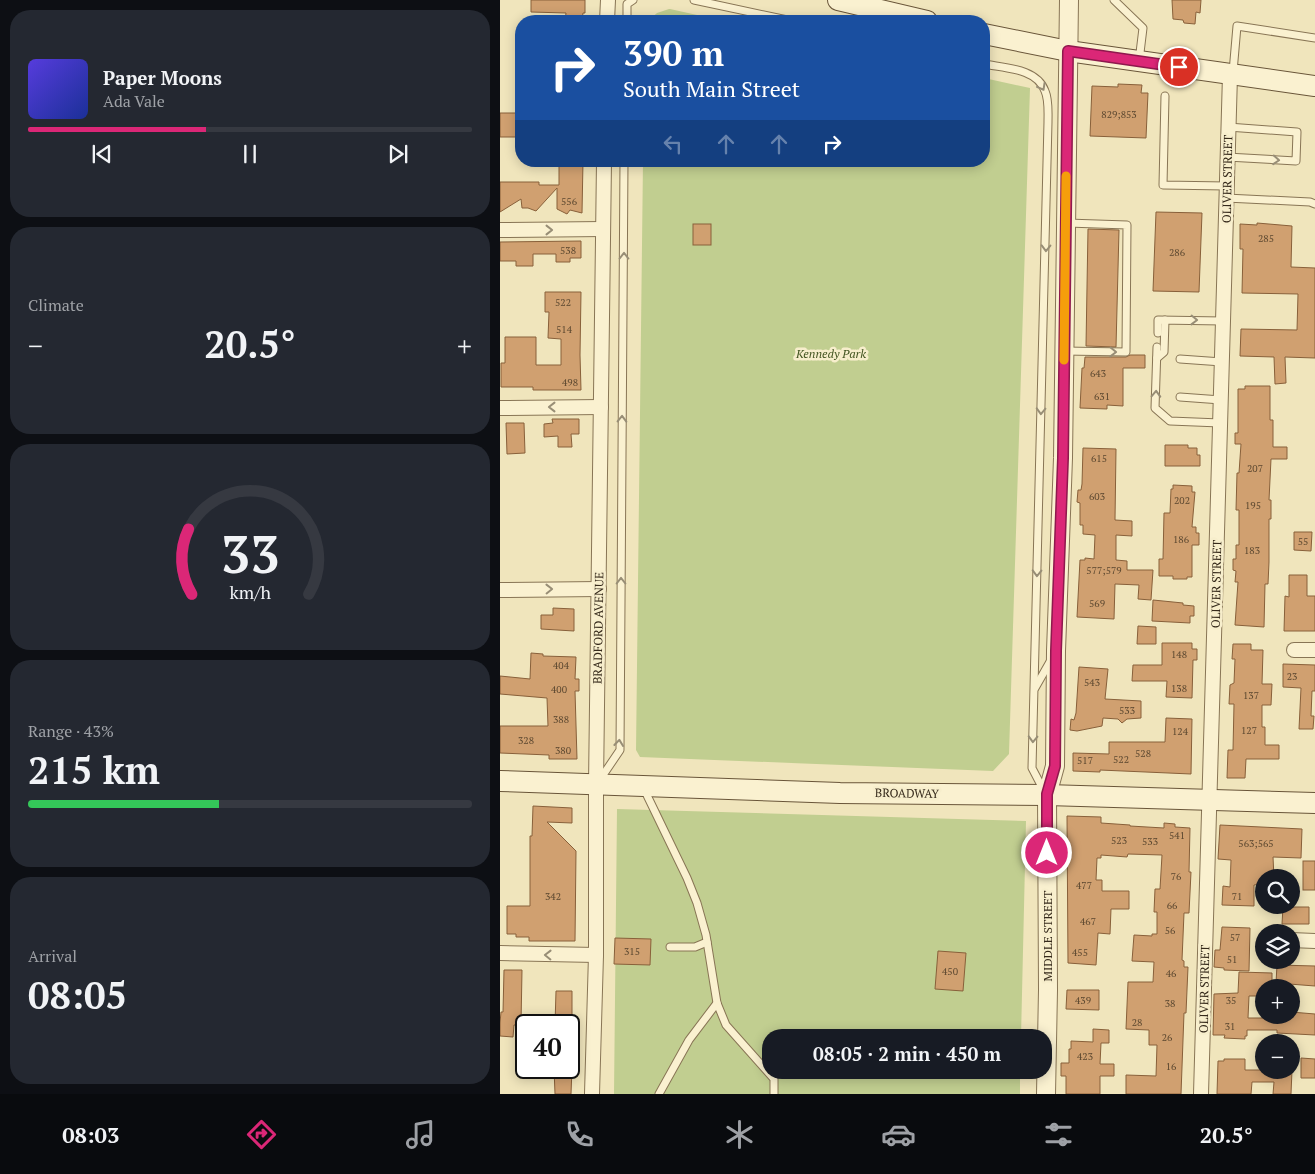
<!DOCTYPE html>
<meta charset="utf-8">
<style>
:root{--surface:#171b24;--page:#242831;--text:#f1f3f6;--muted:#9ea1a6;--line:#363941;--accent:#db2777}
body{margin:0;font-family:"PT Serif",serif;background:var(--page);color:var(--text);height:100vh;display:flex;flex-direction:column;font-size:19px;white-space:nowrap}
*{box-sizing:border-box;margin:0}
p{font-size:16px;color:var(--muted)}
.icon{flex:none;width:28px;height:28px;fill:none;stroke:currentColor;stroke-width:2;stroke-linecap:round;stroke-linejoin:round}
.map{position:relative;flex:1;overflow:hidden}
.details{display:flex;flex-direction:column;gap:10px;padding:10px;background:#0d0f14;width:500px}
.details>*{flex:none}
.hud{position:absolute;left:15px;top:15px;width:475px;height:152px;border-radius:20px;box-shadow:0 2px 12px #0003;background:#1a4fa0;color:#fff;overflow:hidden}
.buttons{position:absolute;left:755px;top:869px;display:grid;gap:10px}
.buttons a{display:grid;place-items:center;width:45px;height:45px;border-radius:50%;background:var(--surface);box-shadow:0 2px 12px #0003;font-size:25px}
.speed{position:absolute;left:15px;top:1014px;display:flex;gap:10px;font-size:25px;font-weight:700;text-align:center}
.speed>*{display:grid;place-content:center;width:65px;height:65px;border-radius:50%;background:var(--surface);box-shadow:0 2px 12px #0003;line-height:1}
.speed .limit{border:2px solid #111;border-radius:8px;background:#fff;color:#111}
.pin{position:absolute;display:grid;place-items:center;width:42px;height:42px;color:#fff;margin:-21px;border:2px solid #fff;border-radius:50%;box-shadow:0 1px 5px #0007}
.me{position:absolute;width:55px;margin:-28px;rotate:0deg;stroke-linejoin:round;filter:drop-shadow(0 0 4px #0008)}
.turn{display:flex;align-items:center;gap:18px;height:105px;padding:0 25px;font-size:22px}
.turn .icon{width:65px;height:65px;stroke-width:2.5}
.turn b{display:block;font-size:35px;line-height:42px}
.lanes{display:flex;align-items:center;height:48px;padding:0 25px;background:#0003;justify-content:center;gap:25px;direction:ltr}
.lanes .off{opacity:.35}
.big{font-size:38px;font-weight:800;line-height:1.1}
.details .card{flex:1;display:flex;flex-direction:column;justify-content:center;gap:8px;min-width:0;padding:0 18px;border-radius:20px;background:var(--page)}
.details .dial{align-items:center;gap:0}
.dial svg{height:130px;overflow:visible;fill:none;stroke:var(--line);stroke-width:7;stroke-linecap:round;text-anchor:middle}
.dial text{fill:var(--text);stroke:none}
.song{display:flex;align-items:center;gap:15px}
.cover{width:60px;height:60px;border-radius:8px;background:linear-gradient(135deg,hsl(250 70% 55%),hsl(230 70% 35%))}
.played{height:5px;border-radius:2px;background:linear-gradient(90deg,var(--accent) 40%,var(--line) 40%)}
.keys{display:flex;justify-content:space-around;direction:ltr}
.heat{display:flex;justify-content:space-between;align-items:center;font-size:28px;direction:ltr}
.charge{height:8px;border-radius:4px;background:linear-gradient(90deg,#34c759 43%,var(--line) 0)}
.trip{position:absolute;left:262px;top:1029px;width:290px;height:50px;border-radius:20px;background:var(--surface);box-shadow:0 2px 12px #0003;font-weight:800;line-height:50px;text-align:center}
.tab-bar{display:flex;height:80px;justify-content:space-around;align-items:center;background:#090b0e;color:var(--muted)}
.tab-bar .icon{width:35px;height:35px}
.tab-bar .active{color:var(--accent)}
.tab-bar b{font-size:22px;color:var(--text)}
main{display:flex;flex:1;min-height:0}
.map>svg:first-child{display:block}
.green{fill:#c1ce90}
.building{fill:#d0a070;stroke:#88603a}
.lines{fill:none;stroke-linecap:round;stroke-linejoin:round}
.service-casing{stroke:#887555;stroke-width:9}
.minor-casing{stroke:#887555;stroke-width:16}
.tertiary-casing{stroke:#887555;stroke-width:20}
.secondary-casing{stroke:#695539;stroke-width:22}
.service{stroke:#faf1d0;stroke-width:7}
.minor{stroke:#faf1d0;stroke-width:14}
.tertiary{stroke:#faf1d0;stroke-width:18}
.secondary{stroke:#faf1d0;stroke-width:20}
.oneway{stroke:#988e76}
.route-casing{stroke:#8e194d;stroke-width:12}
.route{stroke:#db2777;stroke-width:9}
.slow{stroke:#f59e0b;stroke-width:9}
.labels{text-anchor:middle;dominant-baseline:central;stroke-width:5;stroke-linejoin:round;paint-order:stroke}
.number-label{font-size:10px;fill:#5c4830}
.street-label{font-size:12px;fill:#362a1b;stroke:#f7eecc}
.park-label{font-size:12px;font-style:italic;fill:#425420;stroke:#f7eecc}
</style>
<main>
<section class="details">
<div class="card">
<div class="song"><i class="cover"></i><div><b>Paper Moons</b><p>Ada Vale</p></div></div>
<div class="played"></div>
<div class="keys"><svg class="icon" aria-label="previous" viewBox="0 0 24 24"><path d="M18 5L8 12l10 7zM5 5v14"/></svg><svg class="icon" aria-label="pause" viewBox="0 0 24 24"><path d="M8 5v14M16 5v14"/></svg><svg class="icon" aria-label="next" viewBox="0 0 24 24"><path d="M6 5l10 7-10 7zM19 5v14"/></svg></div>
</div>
<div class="card"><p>Climate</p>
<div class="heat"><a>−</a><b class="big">20.5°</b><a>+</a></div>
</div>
<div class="card dial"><svg viewBox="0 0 100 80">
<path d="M14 69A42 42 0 1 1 86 69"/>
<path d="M14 69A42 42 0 0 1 12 29" stroke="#db2777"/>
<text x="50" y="56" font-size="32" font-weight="700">33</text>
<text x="50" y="72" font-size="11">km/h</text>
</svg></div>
<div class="card"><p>Range · 43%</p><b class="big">215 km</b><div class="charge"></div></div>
<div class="card"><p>Arrival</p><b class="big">08:05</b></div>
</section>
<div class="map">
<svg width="815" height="1094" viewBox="0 0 815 1094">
<rect width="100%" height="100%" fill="#f0e5bc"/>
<g class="green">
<path d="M169,9H170L224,21H148L157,13Z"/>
<path d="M484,78L530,88L509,754L493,771L140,757L136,750L143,161H484Z"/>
<path d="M117,809L526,821L521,1037L271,1038V1070H520V1094H114Z"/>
</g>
<g class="building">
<path d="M31,0H85V13H83L82,21H65L66,13L31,12Z"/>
<path d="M672,0H701L700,13L696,12L695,24L684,23L683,20L673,19Z"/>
<path d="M618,84L642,85L641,93H648L646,138L590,136L592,86L618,87Z"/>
<rect x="0" y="113" width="18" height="24"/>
<path d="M59,161H83L82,213L70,210L67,214L57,209V188L36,211L28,208H22L21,199L0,212V182H39V185H59Z"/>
<path d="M656,212L702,213L699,292L653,291Z"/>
<path d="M757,223L792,226L791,267L815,268V358L785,357L786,383L775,384L774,357L740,356L741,329L797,330L798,294L742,293L743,249H740V224L757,225Z"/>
<rect x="193" y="224" width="18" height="21"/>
<path d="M588,229L619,230L616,347L586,346Z"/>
<path d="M81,241V258H70V262H56V254H33V266H16V261H0V242Z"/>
<path d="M45,292H81L80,355L81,390H33V387H1V363H5V337H36V365H61V339L48,338L49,312H45Z"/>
<path d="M630,355H645V368H623V406L607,405V409L580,408L582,368H584L585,357H626Z"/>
<path d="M745,386H770V420H773V447H787V459H771L769,500H771V519H769V562L768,584H765L764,627L735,625L738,582H735L736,571L733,570V559H736V545H739V510H736L737,473H739L741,444H735V433H738V389H745Z"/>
<path d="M52,419H79V434H71L72,447H58V436L44,437V424L53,423Z"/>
<path d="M6,423H24L25,453L7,454Z"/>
<path d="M665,445H688V448H697V455H700V466H665Z"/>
<path d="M583,448L616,449L615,520L632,521V536L616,535V560L627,561V570H653L651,600L638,599L639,585L615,584L614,619L577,617L580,560H585V558L594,559L595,535L583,534V525H580V503L577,502L578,490H581L582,484Z"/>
<path d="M673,485L692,486V492H695L692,527H696V533H699V545H692V577H687V579H673V576H659V559H663L664,513H670L671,489H673Z"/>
<path d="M794,532H812L811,551L794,550Z"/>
<path d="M789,575H807V596H815V631H784L785,596L789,597Z"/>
<path d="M653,600L683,603V605L694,606V616H690V623L652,621Z"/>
<path d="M53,608L74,609V631L41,629V615H53Z"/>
<path d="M638,626L656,627V644H637Z"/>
<path d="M662,643H692V649H697V660H693L692,698L666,697L667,681H632L633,665H662Z"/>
<path d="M733,644H751V650H763L762,684H772L771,705H762V727H765V745H779V759H746L745,778H727L728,750H733L734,704H729L730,685L734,683L735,659H732Z"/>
<path d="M31,653L43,654V656L76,657L75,679H79V691H75L77,759H49V755L0,753V726H48L47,698L0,694V676L30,679Z"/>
<path d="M783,664L815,665V691H812L811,716H814L813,729H799L801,688L783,687Z"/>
<path d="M579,667L608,669L605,699L641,701V718L627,719L622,723L618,719L603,718L602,726L577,731L570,730L571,719L574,720L576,713Z"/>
<path d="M666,718L692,719L691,774L600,770V772L573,771V753L609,754V742H665Z"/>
<path d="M33,806L72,808V823L47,822L76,851L75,941H29V937H16V934H7V906H30V836H32Z"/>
<path d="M567,816L601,817V823L630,825V826L664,828V823L675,824V827L690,828L689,872H691L689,913H684L682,960L684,961V967H688L686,1013H684L681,1094H626V1075L656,1076L657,1045H649V1030L626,1029L628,982H653L654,962L632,961L634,935L652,936V934H657V912H654L655,889H660L662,855L628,854L627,857L601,855V858H597L596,880H602V891H629V909H611L610,934L598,933L596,965L568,963Z"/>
<path d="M720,825L802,829L801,858L773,857L774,878H764V884L754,885V906L722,905L723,886L730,887L731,860L718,859Z"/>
<rect x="803" y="861" width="12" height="29"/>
<path d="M783,907H809V924H782Z"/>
<path d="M722,927L750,928L749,971L724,970V968L714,967L715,950H720Z"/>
<path d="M115,938L151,939L150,965L114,964Z"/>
<path d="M438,951L466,953L463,991L435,989Z"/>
<path d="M777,965L815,966V986L776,983Z"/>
<path d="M4,970H22L21,1025H14L13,1037L0,1036V1023L1,1012H3Z"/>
<path d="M739,972L772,973V988H764V996H749L748,1018H778V1015L791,1016V1012L815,1014V1035L777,1033V1030H747V1036H745V1039L724,1038L725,1035H713L714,994L738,993Z"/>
<path d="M567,990H599V1010L566,1009Z"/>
<path d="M56,991H72V1025H55Z"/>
<path d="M593,1029L609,1030V1043H601L600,1064H614V1076H600V1094H566V1076H561V1063H569V1049H571V1041L593,1042Z"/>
<path d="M801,1058L815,1059V1078H801Z"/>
<path d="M724,1059H745V1070H792L791,1094H773L774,1082H752L751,1094H717L718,1061H724Z"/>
<path d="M54,1068H72L71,1094H55Z"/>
</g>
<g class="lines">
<g class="service-casing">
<g id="service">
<path d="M194,0L292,21"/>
<path d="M614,0L643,28L639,61"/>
<path d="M127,21V4L133,0"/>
<path d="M484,64C504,68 537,68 545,91C549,100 548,112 548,122L532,768L544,791"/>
<path d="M733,72L737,26L815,38"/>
<path d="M665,96L663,185L726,186"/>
<path d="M727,157L796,161L797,132L728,127"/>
<path d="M726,198L810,202L815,204"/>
<path d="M658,333V320L723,321"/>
<path d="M657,347L655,408L670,421L720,423"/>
<path d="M564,351L626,352L627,225L567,223"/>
<path d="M657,358L664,352L665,320"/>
<path d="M680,359L722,362"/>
<path d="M680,397L721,400"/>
<path d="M535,688L551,660"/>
<path d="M99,781L120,750L124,161"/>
<path d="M144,789L187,878L197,903L206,935L217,1003L226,1025L274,1079V1094"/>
<path d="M170,947H195L207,942"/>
<path d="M159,1094L189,1040L217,1003"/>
</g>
</g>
<g class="minor-casing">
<g id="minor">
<path d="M107,21L108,0"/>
<path d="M0,230L103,229"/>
<path d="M0,408L101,407"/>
<path d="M0,590L99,589"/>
<path d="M794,650H815"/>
<path d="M791,940L815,941"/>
<path d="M0,953L96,955"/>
<path d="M92,1094L96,955V785L104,161"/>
<path d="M701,1094L730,75"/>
</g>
</g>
<g class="tertiary-casing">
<path id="tertiary" d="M546,1094L548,990L547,795L555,766L556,651L563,458L569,0"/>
</g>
<g class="secondary-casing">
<g id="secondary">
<path d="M338,0L427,21"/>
<path d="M484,34L568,51L815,86"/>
<path d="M0,781L340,793L547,795L815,803"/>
</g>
</g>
<use href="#service" class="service"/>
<use href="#minor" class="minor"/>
<use href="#tertiary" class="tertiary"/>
<use href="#secondary" class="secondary"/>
</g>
<defs><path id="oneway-chevron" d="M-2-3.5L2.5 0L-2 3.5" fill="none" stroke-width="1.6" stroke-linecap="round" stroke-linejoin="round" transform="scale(1.25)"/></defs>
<g class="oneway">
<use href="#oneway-chevron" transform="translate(542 87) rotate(61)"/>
<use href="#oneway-chevron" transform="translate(776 160) rotate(4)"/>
<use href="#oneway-chevron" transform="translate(49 230)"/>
<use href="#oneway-chevron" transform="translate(546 248) rotate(91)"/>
<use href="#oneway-chevron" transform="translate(124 256) rotate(-90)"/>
<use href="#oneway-chevron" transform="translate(694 320) rotate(1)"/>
<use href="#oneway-chevron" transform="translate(613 352) rotate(1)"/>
<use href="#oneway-chevron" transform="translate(656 394) rotate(-88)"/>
<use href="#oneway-chevron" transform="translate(52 407) rotate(180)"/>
<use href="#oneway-chevron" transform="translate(541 411) rotate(92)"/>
<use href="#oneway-chevron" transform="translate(122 419) rotate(-89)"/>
<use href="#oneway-chevron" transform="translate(537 573) rotate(91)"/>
<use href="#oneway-chevron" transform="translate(121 581) rotate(-90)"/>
<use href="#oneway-chevron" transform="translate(49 589) rotate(-1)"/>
<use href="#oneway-chevron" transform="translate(533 739) rotate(92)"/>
<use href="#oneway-chevron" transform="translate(119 743) rotate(-84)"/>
<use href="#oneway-chevron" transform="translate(48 955) rotate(-179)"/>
</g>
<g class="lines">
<g class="route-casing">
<path id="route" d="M547,853V794L555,766L556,651L563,458L568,51L679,67"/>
</g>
<use href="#route" class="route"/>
<path class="slow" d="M564,360L566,176"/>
</g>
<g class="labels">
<g class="number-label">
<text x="619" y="114">829;853</text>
<text x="69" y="201">556</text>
<text x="766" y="238">285</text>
<text x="68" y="250">538</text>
<text x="677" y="252">286</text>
<text x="63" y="302">522</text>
<text x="64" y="329">514</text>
<text x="598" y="373">643</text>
<text x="70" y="382">498</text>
<text x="602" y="396">631</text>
<text x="599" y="458">615</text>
<text x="755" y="468">207</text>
<text x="597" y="496">603</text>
<text x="682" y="500">202</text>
<text x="753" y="505">195</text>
<text x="681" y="539">186</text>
<text x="803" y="541">55</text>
<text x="752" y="550">183</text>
<text x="604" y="570">577;579</text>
<text x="597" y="603">569</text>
<text x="679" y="654">148</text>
<text x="61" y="665">404</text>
<text x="792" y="676">23</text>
<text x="592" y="682">543</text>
<text x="679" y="688">138</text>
<text x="59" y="689">400</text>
<text x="751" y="695">137</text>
<text x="627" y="710">533</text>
<text x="61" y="719">388</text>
<text x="749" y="730">127</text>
<text x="680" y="731">124</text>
<text x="26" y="740">328</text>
<text x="63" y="750">380</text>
<text x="643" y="753">528</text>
<text x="621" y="759">522</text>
<text x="585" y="760">517</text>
<text x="677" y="835">541</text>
<text x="619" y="840">523</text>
<text x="650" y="841">533</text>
<text x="756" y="843">563;565</text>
<text x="676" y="876">76</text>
<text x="584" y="885">477</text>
<text x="53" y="896">342</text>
<text x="737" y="896">71</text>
<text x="672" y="905">66</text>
<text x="588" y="921">467</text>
<text x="670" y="930">56</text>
<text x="735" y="937">57</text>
<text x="132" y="951">315</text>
<text x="580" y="952">455</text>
<text x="732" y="959">51</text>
<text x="450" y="971">450</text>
<text x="671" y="973">46</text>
<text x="583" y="1000">439</text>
<text x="731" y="1000">35</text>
<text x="670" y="1003">38</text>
<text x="637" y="1022">28</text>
<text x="730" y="1026">31</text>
<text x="667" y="1037">26</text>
<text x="585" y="1056">423</text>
<text x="671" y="1066">16</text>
</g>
<g class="street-label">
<text transform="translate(727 179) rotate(-89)">OLIVER STREET</text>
<text transform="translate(716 584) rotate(-89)">OLIVER STREET</text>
<text transform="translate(98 628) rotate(-89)">BRADFORD AVENUE</text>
<text transform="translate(407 793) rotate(1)">BROADWAY</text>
<text transform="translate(547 936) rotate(-90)">MIDDLE STREET</text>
<text transform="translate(704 989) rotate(-89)">OLIVER STREET</text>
</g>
<g class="park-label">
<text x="331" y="353">Kennedy Park</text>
</g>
</g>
</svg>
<div class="buttons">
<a><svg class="icon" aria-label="search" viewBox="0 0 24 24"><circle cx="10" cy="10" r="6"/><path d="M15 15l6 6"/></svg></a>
<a><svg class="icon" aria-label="layers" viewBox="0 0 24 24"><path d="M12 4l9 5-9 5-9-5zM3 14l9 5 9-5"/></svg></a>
<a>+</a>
<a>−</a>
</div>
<div class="speed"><div class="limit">40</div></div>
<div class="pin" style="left:679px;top:67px;background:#d93025"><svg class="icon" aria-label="arrive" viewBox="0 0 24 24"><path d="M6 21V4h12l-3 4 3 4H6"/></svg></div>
<svg class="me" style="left:547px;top:853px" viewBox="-20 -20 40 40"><circle r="17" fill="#db2777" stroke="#fff" stroke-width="3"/><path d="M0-11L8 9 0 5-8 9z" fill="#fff"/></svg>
<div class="trip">08:05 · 2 min · 450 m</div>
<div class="hud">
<div class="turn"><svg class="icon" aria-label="right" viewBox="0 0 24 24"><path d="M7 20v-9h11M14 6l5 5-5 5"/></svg><div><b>390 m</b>South Main Street</div></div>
<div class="lanes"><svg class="icon off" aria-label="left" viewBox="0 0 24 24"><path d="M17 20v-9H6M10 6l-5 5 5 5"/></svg><svg class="icon off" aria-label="ahead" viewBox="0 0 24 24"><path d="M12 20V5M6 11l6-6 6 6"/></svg><svg class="icon off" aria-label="ahead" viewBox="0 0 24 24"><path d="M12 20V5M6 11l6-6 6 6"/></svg><svg class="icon" aria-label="right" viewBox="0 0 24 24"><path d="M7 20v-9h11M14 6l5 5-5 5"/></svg></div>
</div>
</div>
</main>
<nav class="tab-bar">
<b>08:03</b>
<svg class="icon active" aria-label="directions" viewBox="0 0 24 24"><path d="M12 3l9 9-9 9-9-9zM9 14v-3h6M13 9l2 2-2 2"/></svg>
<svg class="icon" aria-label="music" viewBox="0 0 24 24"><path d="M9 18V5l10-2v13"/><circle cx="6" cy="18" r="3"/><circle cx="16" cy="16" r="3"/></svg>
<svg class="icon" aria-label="phone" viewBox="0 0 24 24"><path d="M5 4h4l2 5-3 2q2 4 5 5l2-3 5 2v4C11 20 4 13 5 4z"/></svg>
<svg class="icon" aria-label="climate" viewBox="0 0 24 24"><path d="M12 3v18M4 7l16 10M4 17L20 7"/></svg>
<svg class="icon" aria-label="car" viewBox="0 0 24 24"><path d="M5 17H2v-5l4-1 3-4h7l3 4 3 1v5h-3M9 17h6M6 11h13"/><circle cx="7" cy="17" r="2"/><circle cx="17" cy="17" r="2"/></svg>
<svg class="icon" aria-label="filters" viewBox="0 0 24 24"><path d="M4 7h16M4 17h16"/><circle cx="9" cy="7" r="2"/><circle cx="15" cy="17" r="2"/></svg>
<b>20.5°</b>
</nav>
